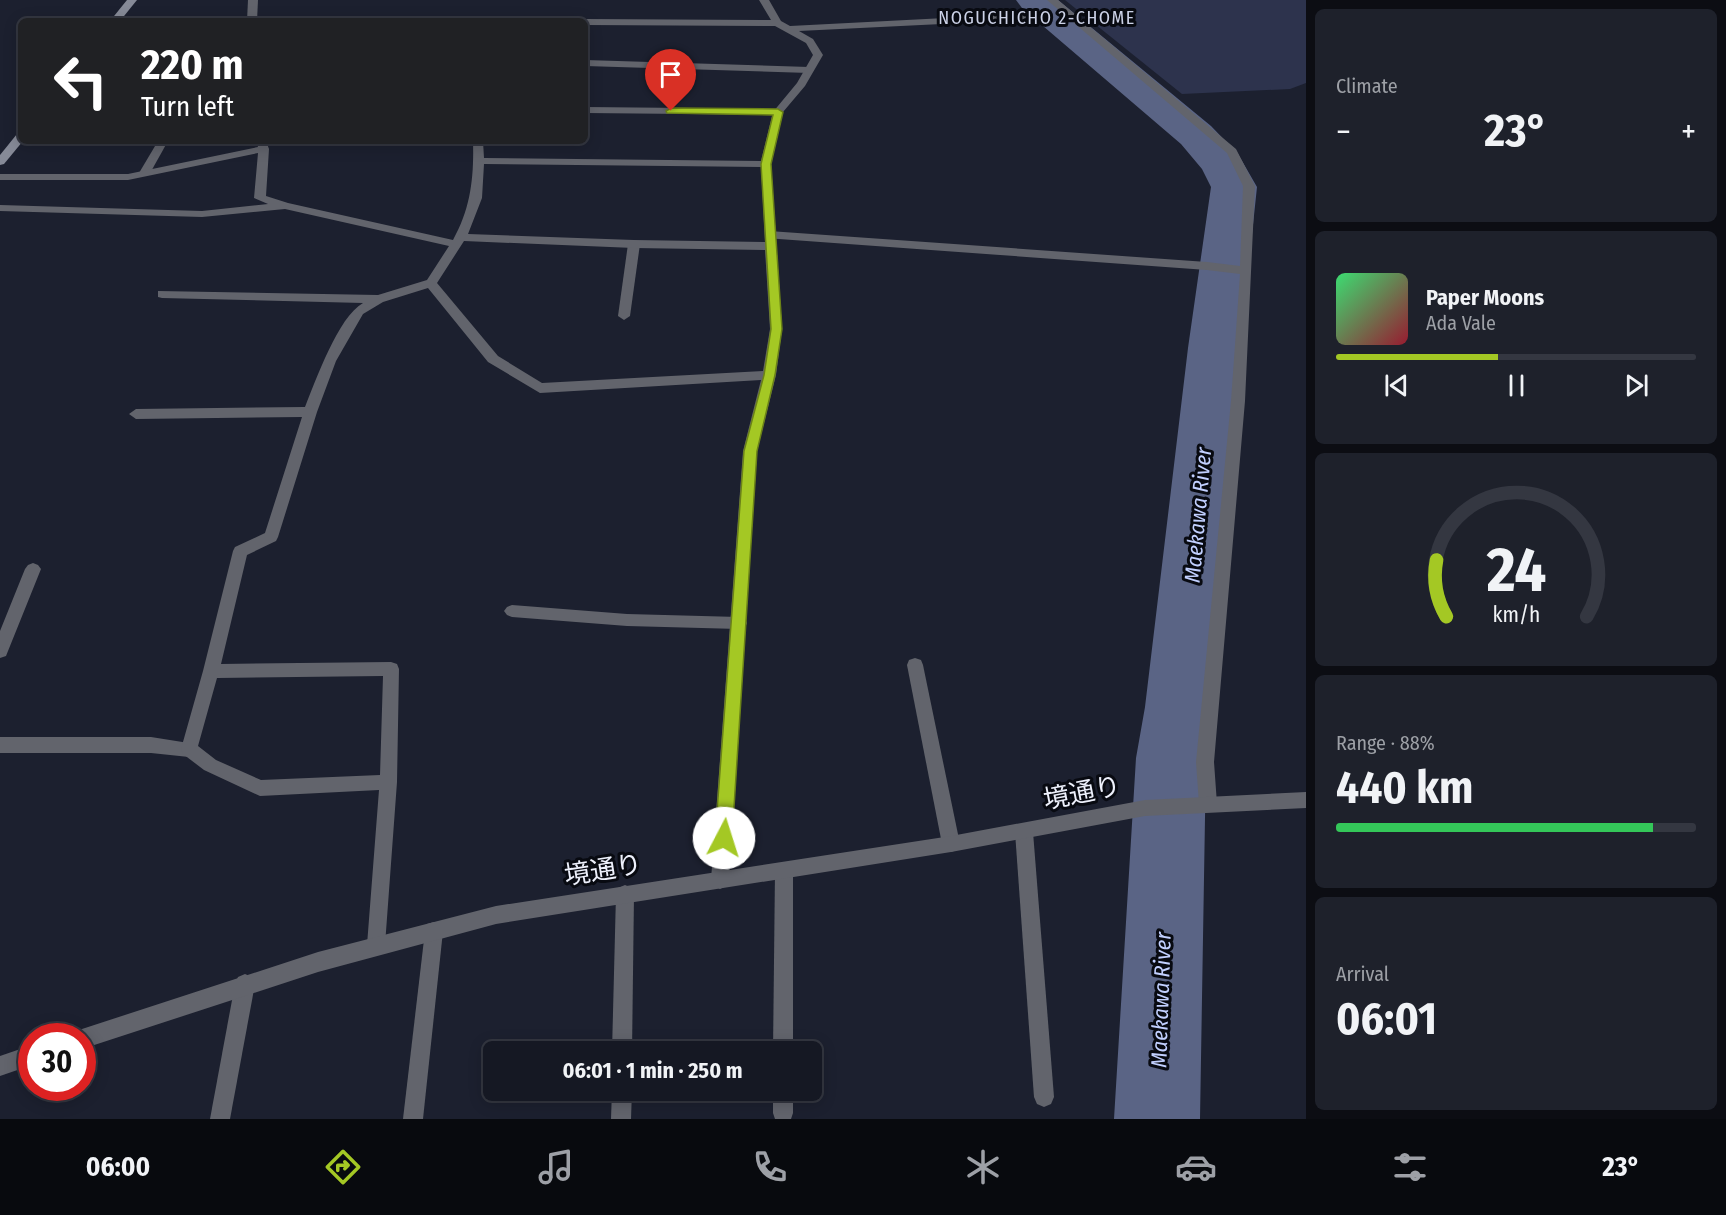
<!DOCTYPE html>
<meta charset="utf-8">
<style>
:root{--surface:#151823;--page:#1e212b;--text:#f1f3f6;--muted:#9da0a6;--line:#343741;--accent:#a4c824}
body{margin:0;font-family:"Fira Sans Condensed","Noto Sans JP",sans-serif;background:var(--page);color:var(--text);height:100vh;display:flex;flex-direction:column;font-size:22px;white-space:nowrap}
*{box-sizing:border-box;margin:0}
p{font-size:20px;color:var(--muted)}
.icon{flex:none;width:33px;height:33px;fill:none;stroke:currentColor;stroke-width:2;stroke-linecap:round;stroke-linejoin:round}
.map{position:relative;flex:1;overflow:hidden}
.drawer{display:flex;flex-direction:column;gap:9px;padding:9px;background:#0c0d13;width:420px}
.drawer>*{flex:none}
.banner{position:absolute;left:18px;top:18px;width:570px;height:126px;border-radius:9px;box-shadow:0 3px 15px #0003,0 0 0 2px var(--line);background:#202124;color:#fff;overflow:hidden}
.speed{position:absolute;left:18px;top:1023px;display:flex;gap:12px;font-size:30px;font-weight:700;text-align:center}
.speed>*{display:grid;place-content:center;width:78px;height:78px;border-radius:50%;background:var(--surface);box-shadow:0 3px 15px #0003,0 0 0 2px var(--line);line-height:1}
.speed .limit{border:9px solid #d22;background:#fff;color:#111}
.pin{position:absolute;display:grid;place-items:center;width:51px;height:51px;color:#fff;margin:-62px -26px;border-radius:50% 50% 50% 0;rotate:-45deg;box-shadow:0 0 6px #0007}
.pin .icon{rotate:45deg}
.me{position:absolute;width:66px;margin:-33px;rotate:5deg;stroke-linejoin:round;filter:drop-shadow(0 0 4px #0008)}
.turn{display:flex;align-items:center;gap:21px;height:126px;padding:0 24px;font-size:27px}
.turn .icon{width:78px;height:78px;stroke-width:2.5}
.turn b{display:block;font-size:42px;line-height:51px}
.big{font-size:45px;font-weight:700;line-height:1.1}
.drawer .card{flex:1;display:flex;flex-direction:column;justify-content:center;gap:9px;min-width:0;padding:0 21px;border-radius:9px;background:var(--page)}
.drawer .dial{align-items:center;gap:0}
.dial svg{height:156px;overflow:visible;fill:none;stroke:var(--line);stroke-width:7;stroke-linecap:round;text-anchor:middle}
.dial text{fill:var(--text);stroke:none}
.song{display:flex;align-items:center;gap:18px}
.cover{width:72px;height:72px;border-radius:9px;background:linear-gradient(135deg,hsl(140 70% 55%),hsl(350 70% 35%))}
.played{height:6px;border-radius:3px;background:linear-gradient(90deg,var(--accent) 45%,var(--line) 45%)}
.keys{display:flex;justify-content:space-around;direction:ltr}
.heat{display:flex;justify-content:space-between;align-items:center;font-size:33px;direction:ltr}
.charge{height:9px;border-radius:4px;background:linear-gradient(90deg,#34c759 88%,var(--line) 0)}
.trip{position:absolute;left:483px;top:1041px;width:339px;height:60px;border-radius:9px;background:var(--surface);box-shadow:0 3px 15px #0003,0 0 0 2px var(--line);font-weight:700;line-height:60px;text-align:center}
.tabs{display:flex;height:96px;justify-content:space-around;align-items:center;background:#080a0e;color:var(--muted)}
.tabs .icon{width:42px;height:42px}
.tabs .on{color:var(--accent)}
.tabs b{font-size:27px;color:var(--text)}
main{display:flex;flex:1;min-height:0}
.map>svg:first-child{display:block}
.green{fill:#2d334d}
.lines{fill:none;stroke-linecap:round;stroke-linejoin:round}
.river{fill:#5a6485;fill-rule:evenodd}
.service{fill:#62646c;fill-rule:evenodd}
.minor{fill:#62646c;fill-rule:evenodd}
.tertiary{fill:#62646c;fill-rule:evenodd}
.secondary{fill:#868a97;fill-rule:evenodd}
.route{fill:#a4c824;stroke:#6b8217;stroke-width:1.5}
.labels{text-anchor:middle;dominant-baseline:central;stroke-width:6;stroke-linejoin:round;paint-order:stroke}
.far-neighbourhood-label{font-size:18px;letter-spacing:1.5px;fill:#ccd2e7;stroke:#080a11}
.water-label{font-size:22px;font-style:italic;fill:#c2d0ff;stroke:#080a11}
.near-street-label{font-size:26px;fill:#eef1fc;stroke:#080a11}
</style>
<main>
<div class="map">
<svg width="1306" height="1119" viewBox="0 0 1306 1119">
<rect width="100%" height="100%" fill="#1c202f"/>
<path class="green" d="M1065,0H1306V83L1290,89L1182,94Z"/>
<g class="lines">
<path class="river" d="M1016,0H1058L1211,126L1238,154L1257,187L1240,348L1213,707L1206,758L1200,1119H1114L1136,758L1145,707L1188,348L1211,187L1202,169L1181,144L1022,8Z"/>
<g class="service">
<path d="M585,60L809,67L814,70L809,73L585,66Z"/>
<path d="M585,107L778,109L783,112L778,115L585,113Z"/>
<path d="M158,141H168L149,175H141L139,173Z"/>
<path d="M769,231L1207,262L1213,266L1207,270L765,238V232Z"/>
<path d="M634,240L640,244L630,316L624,320L618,316L628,244Z"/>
<path d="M33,563L38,565L41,569L8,651L6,656L0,658V631L25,569L28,565Z"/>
<path d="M512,605L627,614L739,617L745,618L747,623L745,628L739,629L627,626L512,617L507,615L504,611L507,607Z"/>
<path d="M915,658L921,660L923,665L960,844L957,850L951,852L945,850L942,844L907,665L909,660Z"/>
<path d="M0,737H151L195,744L197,749L195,754L189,757L151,753H0Z"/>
<path d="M1024,824L1030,826L1033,832L1054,1097L1051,1104L1044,1107L1037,1104L1034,1097L1015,832L1018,826Z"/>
<path d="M784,862L790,865L793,871V1052H773L775,871L778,865Z"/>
<path d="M245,974L252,977L255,984L230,1119H210L235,984L238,977Z"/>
<path d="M773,1090H793V1113L791,1119H775L773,1113Z"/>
</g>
<g class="minor">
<path d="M248,0H258L257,21H247Z"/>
<path d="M759,0H769L781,21L790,26L1022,14L1027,17L1022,20L799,31L813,39L823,55L805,86L783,112L771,164L782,329L776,375L757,451L729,880L726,886L720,889L714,886L711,880L743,451L761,380L540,393L488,362L428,288L383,302L363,314L336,361L317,412L278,537L276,541L247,555L221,664L391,662L397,664L399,669L397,782L385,945L383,952L376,954L369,952L367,945L379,790L260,796L204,770L183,754L181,749L203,671L233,551L235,547L265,533L302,417L136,419L129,414L136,409L305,407C316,380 338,317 363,303L162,298L158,297V291L378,295L427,280L449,246L285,209L202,217L0,211V205L202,211L268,204L254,198L258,153L128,180H0V174H128L258,147L256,141H266L269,149L266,196L288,203L453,240C471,208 474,177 473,141H483L484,158L761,161L773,112L797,83L813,55L806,43L775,26L585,25V21H581L585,19L771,20ZM484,164L761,167L765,242L634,240L468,234L482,198ZM464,241L634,248L765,250L770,329L763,371L542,383L498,356L437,283ZM383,676L380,775L261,780L216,760L198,746L217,678Z"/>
<path d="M1047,0H1058L1236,149L1255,186L1245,401L1214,762L1217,804L1214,810L1208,812L1202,810L1199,804L1196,762L1231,401L1240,274L1207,270L1201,266L1207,262L1240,266L1243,186L1227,153Z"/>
<path d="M625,885L632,888L634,894L632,1052H612L616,894L618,888Z"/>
<path d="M434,922L441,924L443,931L423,1119H403L425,931L427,924Z"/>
<path d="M612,1090H632L631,1119H611Z"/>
</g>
<g class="tertiary">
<path d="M1306,792V808L1145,816L951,852L496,924L318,972L82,1049V1036H73L75,1032L82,1029L318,952L496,906L951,836L1145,800Z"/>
<path d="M32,1045V1065L0,1076V1056Z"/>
</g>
<g class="secondary">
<path d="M127,0H137L120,21H110Z"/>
<path d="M21,133L23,141L4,164L0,165V155L17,134Z"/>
</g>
</g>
<path class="route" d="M671,108L778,109L783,112L771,164L782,329L775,375L757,451L732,838L729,844L724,846L718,844L715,838L744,451L764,375L771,329L761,164L773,115L667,113L666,111Z"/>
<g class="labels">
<g class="far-neighbourhood-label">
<text x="1037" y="18">NOGUCHICHO 2-CHOME</text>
</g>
<g class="water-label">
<text transform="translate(1198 515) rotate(-85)">Maekawa River</text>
<text transform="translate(1161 1000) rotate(-88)">Maekawa River</text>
</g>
<g class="near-street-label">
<text transform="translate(1082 793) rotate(-11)">境通り</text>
<text transform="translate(603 870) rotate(-9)">境通り</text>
</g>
</g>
</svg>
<div class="speed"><div class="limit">30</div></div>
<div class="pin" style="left:671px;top:111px;background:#d93025"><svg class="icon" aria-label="arrive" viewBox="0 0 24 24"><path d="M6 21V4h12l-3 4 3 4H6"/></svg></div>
<svg class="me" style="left:724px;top:838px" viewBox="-20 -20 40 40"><circle r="19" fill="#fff"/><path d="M0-13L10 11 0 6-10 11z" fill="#a4c824"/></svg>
<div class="trip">06:01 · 1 min · 250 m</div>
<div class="banner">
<div class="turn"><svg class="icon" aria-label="left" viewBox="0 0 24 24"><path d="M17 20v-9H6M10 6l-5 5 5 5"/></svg><div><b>220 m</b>Turn left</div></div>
</div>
</div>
<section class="drawer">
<div class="card"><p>Climate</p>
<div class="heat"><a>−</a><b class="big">23°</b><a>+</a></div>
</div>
<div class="card">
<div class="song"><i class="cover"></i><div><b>Paper Moons</b><p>Ada Vale</p></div></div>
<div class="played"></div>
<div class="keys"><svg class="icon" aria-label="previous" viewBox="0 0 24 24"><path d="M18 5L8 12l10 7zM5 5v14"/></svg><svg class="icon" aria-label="pause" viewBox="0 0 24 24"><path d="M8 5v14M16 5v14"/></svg><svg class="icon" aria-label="next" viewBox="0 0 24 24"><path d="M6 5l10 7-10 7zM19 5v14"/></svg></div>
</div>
<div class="card dial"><svg viewBox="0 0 100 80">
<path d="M14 69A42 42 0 1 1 86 69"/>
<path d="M14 69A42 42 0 0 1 9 40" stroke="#a4c824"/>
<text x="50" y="56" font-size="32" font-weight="700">24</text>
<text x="50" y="72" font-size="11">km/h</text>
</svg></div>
<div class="card"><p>Range · 88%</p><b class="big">440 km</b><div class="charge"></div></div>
<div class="card"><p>Arrival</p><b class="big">06:01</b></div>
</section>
</main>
<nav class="tabs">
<b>06:00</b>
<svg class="icon on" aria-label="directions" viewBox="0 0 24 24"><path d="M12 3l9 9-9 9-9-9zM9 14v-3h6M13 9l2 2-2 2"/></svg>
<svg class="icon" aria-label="music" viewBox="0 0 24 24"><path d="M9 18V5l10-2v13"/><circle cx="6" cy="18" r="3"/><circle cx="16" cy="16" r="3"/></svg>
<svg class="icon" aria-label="phone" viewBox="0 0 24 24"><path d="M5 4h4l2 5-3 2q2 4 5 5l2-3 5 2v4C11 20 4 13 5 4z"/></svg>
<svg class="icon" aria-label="climate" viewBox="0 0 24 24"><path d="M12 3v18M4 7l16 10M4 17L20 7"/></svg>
<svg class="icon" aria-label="car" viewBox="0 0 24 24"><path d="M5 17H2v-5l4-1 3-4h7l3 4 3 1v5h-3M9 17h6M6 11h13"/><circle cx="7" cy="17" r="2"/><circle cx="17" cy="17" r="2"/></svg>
<svg class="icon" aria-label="filters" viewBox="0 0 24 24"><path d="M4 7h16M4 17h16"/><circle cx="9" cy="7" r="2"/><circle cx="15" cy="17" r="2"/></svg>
<b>23°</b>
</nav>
